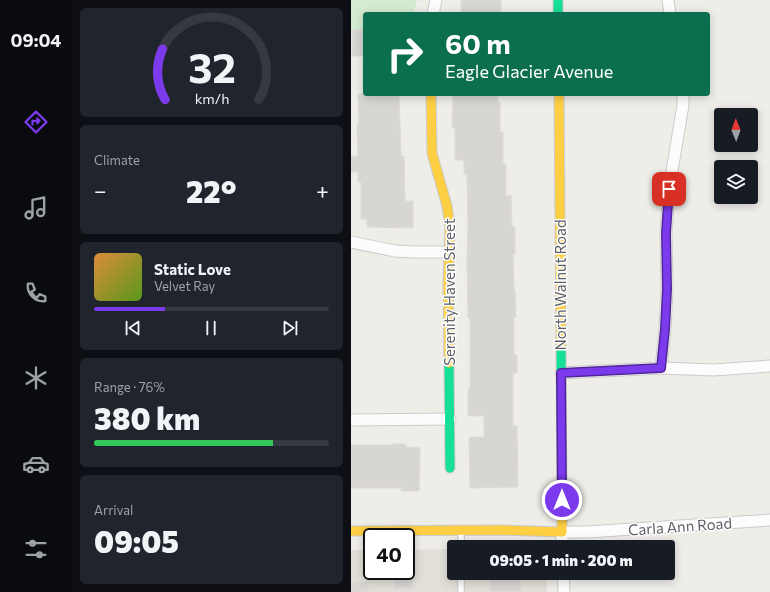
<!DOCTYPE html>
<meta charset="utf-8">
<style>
:root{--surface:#171b24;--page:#20242c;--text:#f1f3f6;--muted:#9ea1a6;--line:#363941;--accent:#7c3aed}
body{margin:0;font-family:Commissioner,sans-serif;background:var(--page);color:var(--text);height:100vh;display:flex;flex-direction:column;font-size:15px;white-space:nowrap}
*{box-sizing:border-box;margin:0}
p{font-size:13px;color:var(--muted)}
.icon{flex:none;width:22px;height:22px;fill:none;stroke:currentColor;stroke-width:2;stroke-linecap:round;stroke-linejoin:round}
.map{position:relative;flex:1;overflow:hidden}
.sheet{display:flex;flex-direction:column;gap:8px;padding:8px;background:#0d0f14;width:279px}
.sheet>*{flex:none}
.hud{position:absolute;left:12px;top:12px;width:347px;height:84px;border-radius:4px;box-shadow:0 2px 10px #0003;background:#0b6e4f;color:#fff;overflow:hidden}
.needle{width:26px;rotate:359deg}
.controls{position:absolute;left:363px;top:108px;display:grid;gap:8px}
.controls a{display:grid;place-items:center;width:44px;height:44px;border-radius:4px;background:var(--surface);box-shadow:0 2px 10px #0003;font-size:20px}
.speed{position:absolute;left:12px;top:528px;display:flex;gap:8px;font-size:20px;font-weight:700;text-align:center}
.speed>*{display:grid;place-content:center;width:52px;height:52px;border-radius:50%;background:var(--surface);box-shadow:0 2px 10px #0003;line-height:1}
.speed .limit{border:2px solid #111;border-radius:6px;background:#fff;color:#111}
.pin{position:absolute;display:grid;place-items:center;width:34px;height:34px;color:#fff;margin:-17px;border-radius:8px;box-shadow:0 2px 6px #0006}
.me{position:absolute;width:44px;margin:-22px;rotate:0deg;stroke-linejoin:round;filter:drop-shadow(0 0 3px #0008)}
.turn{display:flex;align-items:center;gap:14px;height:84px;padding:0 16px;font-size:18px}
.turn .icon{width:52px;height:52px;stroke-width:2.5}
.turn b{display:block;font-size:28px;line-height:34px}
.big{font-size:30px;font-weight:800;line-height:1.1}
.sheet .widget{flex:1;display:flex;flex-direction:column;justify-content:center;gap:6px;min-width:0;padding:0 14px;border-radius:6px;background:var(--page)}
.sheet .dial{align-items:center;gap:0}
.dial svg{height:104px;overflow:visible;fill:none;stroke:var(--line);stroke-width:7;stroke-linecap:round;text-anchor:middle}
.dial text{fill:var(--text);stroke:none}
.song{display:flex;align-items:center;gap:12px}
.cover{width:48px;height:48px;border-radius:6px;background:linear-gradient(135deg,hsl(30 70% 55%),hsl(90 70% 35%))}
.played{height:4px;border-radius:2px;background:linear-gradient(90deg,var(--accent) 30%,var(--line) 30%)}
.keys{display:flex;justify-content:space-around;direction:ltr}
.heat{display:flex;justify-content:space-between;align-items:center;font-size:22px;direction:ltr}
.charge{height:6px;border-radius:3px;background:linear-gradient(90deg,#34c759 76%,var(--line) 0)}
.trip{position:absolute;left:96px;top:540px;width:228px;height:40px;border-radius:4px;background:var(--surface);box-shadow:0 2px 10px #0003;font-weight:800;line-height:40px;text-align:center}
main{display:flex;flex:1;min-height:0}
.menu{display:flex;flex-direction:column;width:72px;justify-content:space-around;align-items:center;background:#090b0e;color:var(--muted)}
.menu .icon{width:28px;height:28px}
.menu .on{color:var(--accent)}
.menu b{font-size:18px;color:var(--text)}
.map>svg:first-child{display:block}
.education{fill:#e1dfd8}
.green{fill:#d5ebd1}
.building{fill:#d8d6d3;stroke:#dedbd6}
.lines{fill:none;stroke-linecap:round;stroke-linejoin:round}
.lane-casing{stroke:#cbcbca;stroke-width:8}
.street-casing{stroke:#cbcbca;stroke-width:13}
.fast-casing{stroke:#c9cac9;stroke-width:11}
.slow-casing{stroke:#c9cac9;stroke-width:11}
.lane{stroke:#fcfcfc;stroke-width:5.5}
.street{stroke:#fcfcfc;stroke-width:11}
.fast{stroke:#16e098;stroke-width:9}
.slow{stroke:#ffcf43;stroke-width:9}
.route-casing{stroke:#51269a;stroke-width:10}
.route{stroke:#7c3aed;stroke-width:7}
.labels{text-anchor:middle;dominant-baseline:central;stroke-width:3;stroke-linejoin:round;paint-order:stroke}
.street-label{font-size:15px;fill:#5d6167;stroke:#fff}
</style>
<main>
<nav class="menu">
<b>09:04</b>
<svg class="icon on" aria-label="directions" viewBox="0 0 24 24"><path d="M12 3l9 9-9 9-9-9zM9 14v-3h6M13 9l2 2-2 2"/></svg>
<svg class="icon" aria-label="music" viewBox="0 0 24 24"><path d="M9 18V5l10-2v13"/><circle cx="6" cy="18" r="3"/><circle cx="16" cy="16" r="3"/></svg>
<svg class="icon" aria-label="phone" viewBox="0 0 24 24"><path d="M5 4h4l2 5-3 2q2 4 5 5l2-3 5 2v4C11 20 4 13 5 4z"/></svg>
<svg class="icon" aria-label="climate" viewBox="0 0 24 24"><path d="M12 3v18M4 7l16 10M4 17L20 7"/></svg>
<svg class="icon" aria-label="car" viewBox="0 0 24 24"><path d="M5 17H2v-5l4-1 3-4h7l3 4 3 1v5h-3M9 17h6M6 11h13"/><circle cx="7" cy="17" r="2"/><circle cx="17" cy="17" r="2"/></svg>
<svg class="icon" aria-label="filters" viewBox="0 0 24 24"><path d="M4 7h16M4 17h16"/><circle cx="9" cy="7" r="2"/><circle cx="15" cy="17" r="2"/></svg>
</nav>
<section class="sheet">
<div class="widget dial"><svg viewBox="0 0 100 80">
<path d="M14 69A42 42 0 1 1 86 69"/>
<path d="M14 69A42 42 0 0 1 12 30" stroke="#7c3aed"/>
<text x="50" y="56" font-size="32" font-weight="700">32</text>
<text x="50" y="72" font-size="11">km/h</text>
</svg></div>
<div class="widget"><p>Climate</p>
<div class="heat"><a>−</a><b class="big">22°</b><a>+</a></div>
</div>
<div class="widget">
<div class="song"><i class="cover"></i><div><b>Static Love</b><p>Velvet Ray</p></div></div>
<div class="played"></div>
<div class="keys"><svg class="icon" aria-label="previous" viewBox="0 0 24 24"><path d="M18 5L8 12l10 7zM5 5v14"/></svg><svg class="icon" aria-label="pause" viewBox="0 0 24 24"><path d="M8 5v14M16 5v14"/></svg><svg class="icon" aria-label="next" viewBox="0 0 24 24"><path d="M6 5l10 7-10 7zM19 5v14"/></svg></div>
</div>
<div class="widget"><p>Range · 76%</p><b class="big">380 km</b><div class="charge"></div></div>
<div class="widget"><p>Arrival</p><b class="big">09:05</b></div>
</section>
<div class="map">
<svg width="419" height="592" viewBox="0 0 419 592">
<rect width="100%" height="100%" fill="#eeede8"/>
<path class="education" d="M103,549V573H195L196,592H0V550H21V571H55V550Z"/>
<path class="green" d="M0,0H66L62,14H14V30H0Z"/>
<g class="building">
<rect x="110" y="0" width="40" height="14"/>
<rect x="1" y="30" width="13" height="26"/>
<path d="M7,94H48L50,156H53L54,201H62V228L16,227V219H10V182H7V172H0V156H7L6,125H8Z"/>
<path d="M102,94H147V102H149V132H152V164H155V196L160,195L161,227H164V254H162L163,290H164L165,317H163V355H166V373H162V426H166L167,487L119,488L118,437H133V416H117V389H119V318H117L116,259L117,227L116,174H113V160H104V128H101Z"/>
<path d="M41,444H55V447L69,448L68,491H50V488H0V445H41Z"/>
<rect x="43" y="571" width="19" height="17"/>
<path d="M138,573H169L170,592H139Z"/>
<rect x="0" y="582" width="17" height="10"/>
</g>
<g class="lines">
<g class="lane-casing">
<g id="lane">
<path d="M110,532V547"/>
<path d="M110,573V592"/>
</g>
</g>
<g class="street-casing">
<g id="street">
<path d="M317,0L319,14"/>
<path d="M82,14L85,0"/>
<path d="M0,242L44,251L63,252H98"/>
<path d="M310,368L314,329L316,289L315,233L318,189L332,105V94"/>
<path d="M210,373L310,368L362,370L419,366"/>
<path d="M0,420L99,419"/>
<path d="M211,547V532H236L419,520"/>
<path d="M212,573L213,592"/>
</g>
</g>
<g class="fast-casing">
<g id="fast">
<path d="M207,0V14"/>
<path d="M210,345L211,506"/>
<path d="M98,363L99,468"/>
</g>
</g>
<g class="slow-casing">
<g id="slow">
<path d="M80,94L81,153L96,206L99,226L97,286L98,363"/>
<path d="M208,94L210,345"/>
<path d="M0,531L148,530L211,532V506"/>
</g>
</g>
<use href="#lane" class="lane"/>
<use href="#street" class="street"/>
<use href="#fast" class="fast"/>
<use href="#slow" class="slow"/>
</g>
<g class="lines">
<g class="route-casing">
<path id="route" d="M211,500L210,373L310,368L314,329L316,289L315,233L318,189"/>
</g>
<use href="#route" class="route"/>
</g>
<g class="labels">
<g class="street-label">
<text transform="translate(209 285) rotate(-90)">North Walnut Road</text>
<text transform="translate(98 292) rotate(-90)">Serenity Haven Street</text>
<text transform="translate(329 526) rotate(-4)">Carla Ann Road</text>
</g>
</g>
</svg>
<div class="controls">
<a><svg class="needle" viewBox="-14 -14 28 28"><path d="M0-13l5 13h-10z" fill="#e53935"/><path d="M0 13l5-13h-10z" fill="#9ea1a6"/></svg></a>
<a><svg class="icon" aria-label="layers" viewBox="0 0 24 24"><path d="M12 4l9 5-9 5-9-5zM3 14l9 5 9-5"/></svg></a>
</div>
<div class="speed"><div class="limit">40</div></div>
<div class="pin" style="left:318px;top:189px;background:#d93025"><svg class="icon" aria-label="arrive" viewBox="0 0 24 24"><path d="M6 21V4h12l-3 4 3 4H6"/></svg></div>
<svg class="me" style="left:211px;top:500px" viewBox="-20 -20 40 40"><circle r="17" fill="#7c3aed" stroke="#fff" stroke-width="3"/><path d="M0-11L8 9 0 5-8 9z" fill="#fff"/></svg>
<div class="trip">09:05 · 1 min · 200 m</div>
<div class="hud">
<div class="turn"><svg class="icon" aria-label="right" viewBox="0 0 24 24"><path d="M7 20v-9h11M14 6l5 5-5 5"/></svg><div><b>60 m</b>Eagle Glacier Avenue</div></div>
</div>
</div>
</main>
